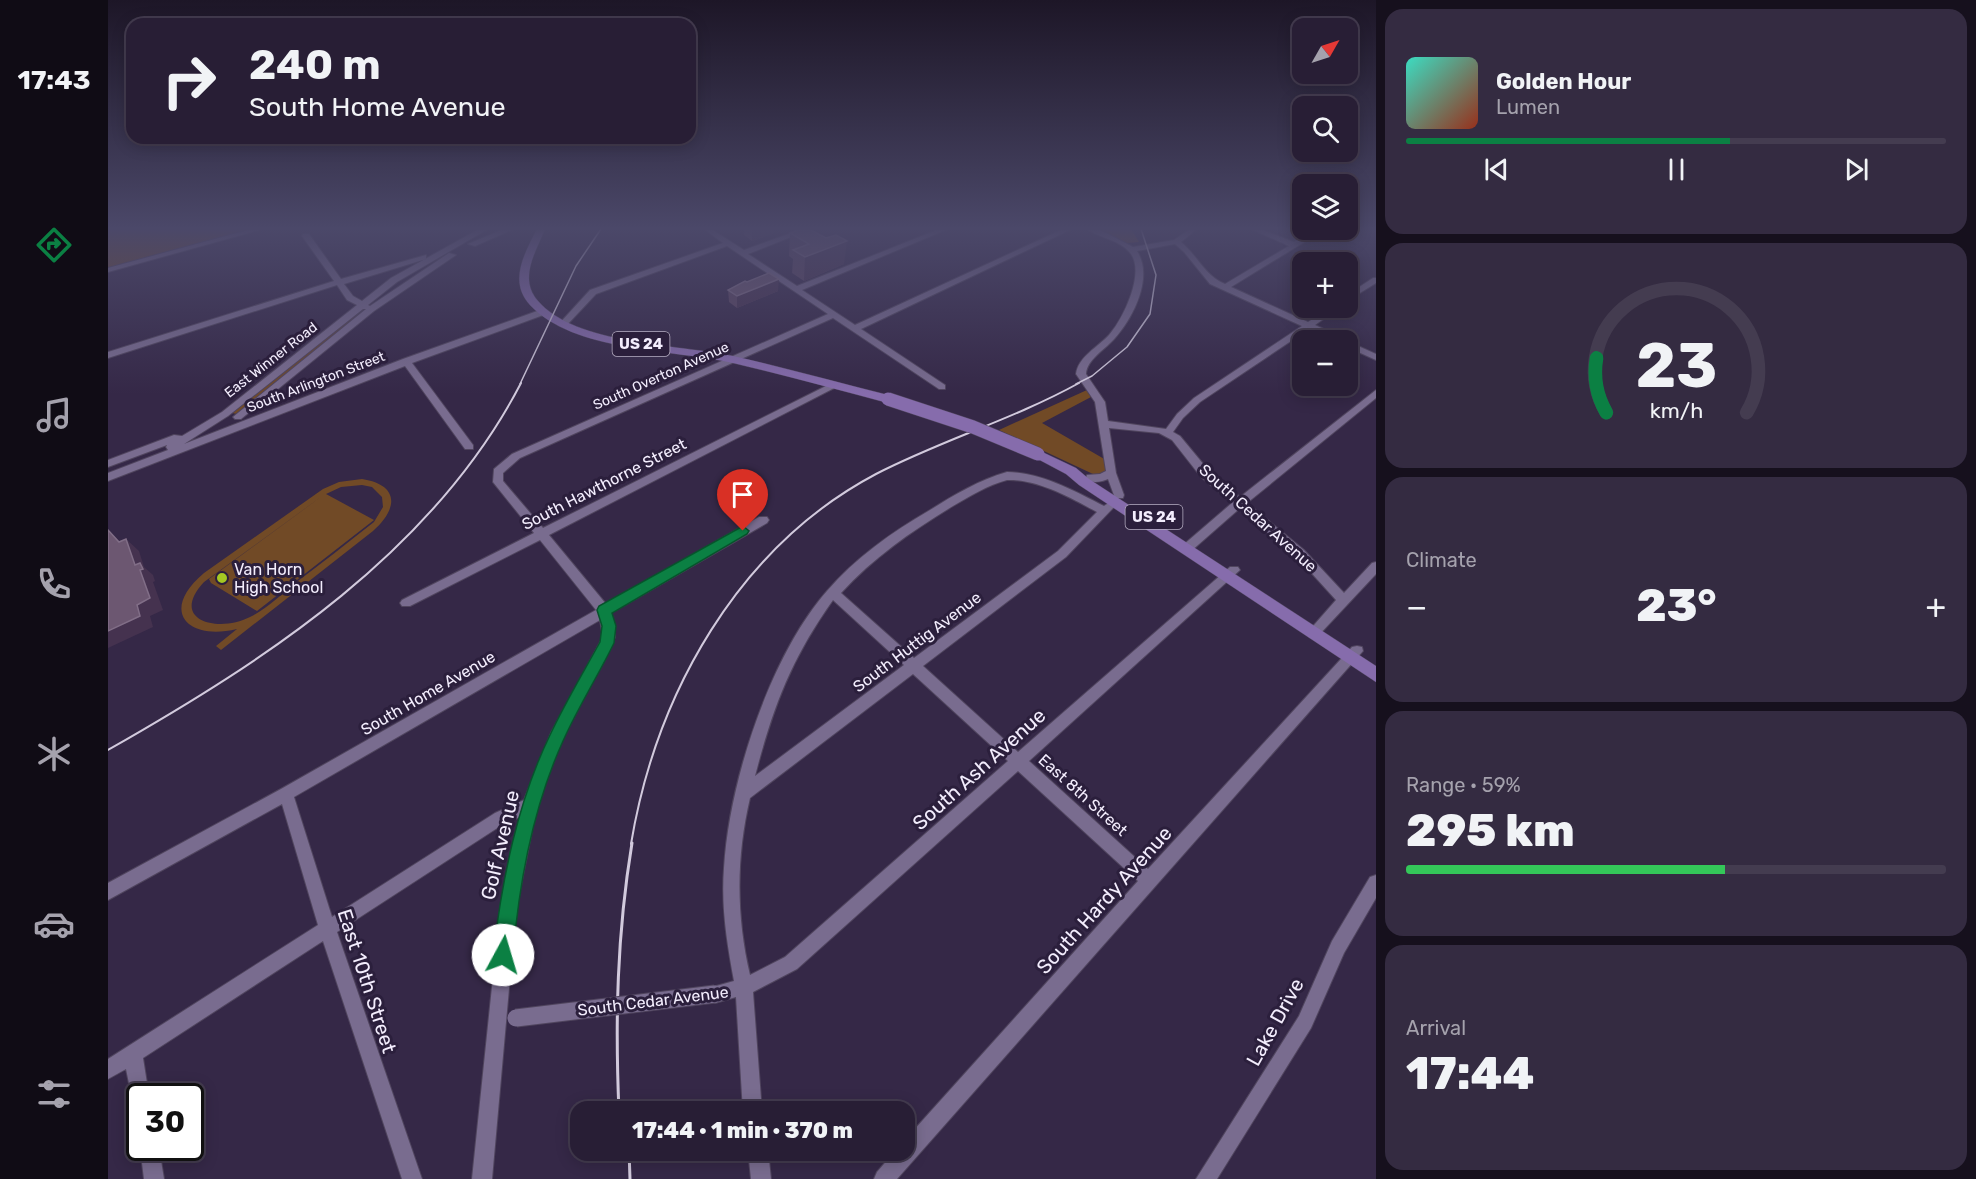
<!DOCTYPE html>
<meta charset="utf-8">
<style>
:root{--surface:#281e35;--page:#342b41;--text:#f1f3f6;--muted:#a5a2ad;--line:#443c50;--accent:#0b8043}
body{margin:0;font-family:Rubik,sans-serif;background:var(--page);color:var(--text);height:100vh;display:flex;flex-direction:column;font-size:22px;white-space:nowrap}
*{box-sizing:border-box;margin:0}
p{font-size:20px;color:var(--muted)}
.icon{flex:none;width:33px;height:33px;fill:none;stroke:currentColor;stroke-width:2;stroke-linecap:round;stroke-linejoin:round}
.map{position:relative;flex:1;overflow:hidden}
.drawer{display:flex;flex-direction:column;gap:9px;padding:9px;background:#16101d;width:600px}
.drawer>*{flex:none}
.banner{position:absolute;left:18px;top:18px;width:570px;height:126px;border-radius:18px;box-shadow:0 3px 15px #0003,0 0 0 2px var(--line);background:#281e35;color:var(--text);overflow:hidden}
.needle{width:39px;rotate:51deg}
.fabs{position:absolute;left:1184px;top:18px;display:grid;gap:12px}
.fabs a{display:grid;place-items:center;width:66px;height:66px;border-radius:12px;background:var(--surface);box-shadow:0 3px 15px #0003,0 0 0 2px var(--line);font-size:30px}
.speed{position:absolute;left:18px;top:1083px;display:flex;gap:12px;font-size:30px;font-weight:700;text-align:center}
.speed>*{display:grid;place-content:center;width:78px;height:78px;border-radius:50%;background:var(--surface);box-shadow:0 3px 15px #0003,0 0 0 2px var(--line);line-height:1}
.speed .limit{border:3px solid #111;border-radius:9px;background:#fff;color:#111}
.pin{position:absolute;display:grid;place-items:center;width:51px;height:51px;color:#fff;margin:-62px -26px;border-radius:50% 50% 50% 0;rotate:-45deg;box-shadow:0 0 6px #0007}
.pin .icon{rotate:45deg}
.me{position:absolute;width:66px;margin:-33px;rotate:6deg;stroke-linejoin:round;filter:drop-shadow(0 0 4px #0008)}
.turn{display:flex;align-items:center;gap:21px;height:126px;padding:0 24px;font-size:27px}
.turn .icon{width:78px;height:78px;stroke-width:2.5}
.turn b{display:block;font-size:42px;line-height:51px}
.big{font-size:45px;font-weight:800;line-height:1.1}
.drawer .tile{flex:1;display:flex;flex-direction:column;justify-content:center;gap:9px;min-width:0;padding:0 21px;border-radius:18px;background:var(--page)}
.drawer .dial{align-items:center;gap:0}
.dial svg{height:156px;overflow:visible;fill:none;stroke:var(--line);stroke-width:7;stroke-linecap:round;text-anchor:middle}
.dial text{fill:var(--text);stroke:none}
.song{display:flex;align-items:center;gap:18px}
.cover{width:72px;height:72px;border-radius:9px;background:linear-gradient(135deg,hsl(170 70% 55%),hsl(10 70% 35%))}
.played{height:6px;border-radius:3px;background:linear-gradient(90deg,var(--accent) 60%,var(--line) 60%)}
.keys{display:flex;justify-content:space-around;direction:ltr}
.heat{display:flex;justify-content:space-between;align-items:center;font-size:33px;direction:ltr}
.charge{height:9px;border-radius:4px;background:linear-gradient(90deg,#34c759 59%,var(--line) 0)}
.trip{position:absolute;left:462px;top:1101px;width:345px;height:60px;border-radius:18px;background:var(--surface);box-shadow:0 3px 15px #0003,0 0 0 2px var(--line);font-weight:800;line-height:60px;text-align:center}
main{display:flex;flex:1;min-height:0}
.tab-bar{display:flex;flex-direction:column;width:108px;justify-content:space-around;align-items:center;background:#100c15;color:var(--muted)}
.tab-bar .icon{width:42px;height:42px}
.tab-bar .current{color:var(--accent)}
.tab-bar b{font-size:27px;color:var(--text)}
.map>svg:first-child{display:block}
.green{fill:#714a26;fill-rule:evenodd}
.lines{fill:none;stroke-linecap:round;stroke-linejoin:round}
.minor-casing{stroke:#50455e;stroke-width:2}
.major-casing{stroke:#50455e;stroke-width:1}
.minor{fill:#796c8f;fill-rule:evenodd}
.major{fill:#866cac;fill-rule:evenodd}
.rail-far2{stroke:#d2cadd;stroke-width:1.5}
.rail-far1{stroke:#d2cadd;stroke-width:2}
.rail{stroke:#d2cadd;stroke-width:3}
.minor-bridge-casing{stroke:#50455e;stroke-width:19;stroke-linecap:butt}
.major-bridge-casing{stroke:#50455e;stroke-width:14;stroke-linecap:butt}
.minor-bridge{stroke:#796c8f;stroke-width:17}
.major-bridge{stroke:#866cac;stroke-width:13}
.wall{fill:#5b4560}
.shaded-wall{fill:#45324f}
.building{fill:#6c5771;stroke:#816e87;stroke-width:1.5}
.route{fill:#0b8043;stroke:#07532c;stroke-width:1.5}
.poi-dot{fill:#a5c823;stroke:#2b1f3c;stroke-width:2}
.labels{text-anchor:middle;dominant-baseline:central;stroke-width:6;stroke-linejoin:round;paint-order:stroke}
.far-street-label{font-size:14px;fill:#f3edfd;stroke:#2b1f3c}
.shield{fill:#2b1f3c;stroke:#b7afc3;stroke-width:1.5}
.shield-label{font-size:15px;font-weight:bold;fill:#f3edfd}
.street-label{font-size:16px;fill:#f3edfd;stroke:#2b1f3c}
.poi-label{font-size:16px;fill:#f3edfd;stroke:#2b1f3c;text-anchor:start}
.near-street-label{font-size:20px;fill:#f3edfd;stroke:#2b1f3c}
</style>
<main>
<nav class="tab-bar">
<b>17:43</b>
<svg class="icon current" aria-label="directions" viewBox="0 0 24 24"><path d="M12 3l9 9-9 9-9-9zM9 14v-3h6M13 9l2 2-2 2"/></svg>
<svg class="icon" aria-label="music" viewBox="0 0 24 24"><path d="M9 18V5l10-2v13"/><circle cx="6" cy="18" r="3"/><circle cx="16" cy="16" r="3"/></svg>
<svg class="icon" aria-label="phone" viewBox="0 0 24 24"><path d="M5 4h4l2 5-3 2q2 4 5 5l2-3 5 2v4C11 20 4 13 5 4z"/></svg>
<svg class="icon" aria-label="climate" viewBox="0 0 24 24"><path d="M12 3v18M4 7l16 10M4 17L20 7"/></svg>
<svg class="icon" aria-label="car" viewBox="0 0 24 24"><path d="M5 17H2v-5l4-1 3-4h7l3 4 3 1v5h-3M9 17h6M6 11h13"/><circle cx="7" cy="17" r="2"/><circle cx="17" cy="17" r="2"/></svg>
<svg class="icon" aria-label="filters" viewBox="0 0 24 24"><path d="M4 7h16M4 17h16"/><circle cx="9" cy="7" r="2"/><circle cx="15" cy="17" r="2"/></svg>
</nav>
<div class="map">
<svg width="1268" height="1179" viewBox="0 0 1268 1179">
<rect width="100%" height="100%" fill="#352847"/>
<g class="green">
<path d="M0,229H146L0,268Z"/>
<path d="M988,229H1023L1031,242L1019,243Z"/>
<path d="M246,314L251,315L129,414L124,413Z"/>
<path d="M979,390L983,397L934,423L998,460L999,475L985,474L891,430Z"/>
<path d="M254,479C292,485 290,509 265,531L113,650L108,646L129,629C79,641 51,611 96,573L215,489L231,482ZM254,485L264,487L274,497L275,507L266,522C239,543 213,564 186,584C172,596 158,609 142,617C111,633 60,621 96,582L217,494L101,579L103,583L149,611L266,520L218,494L233,487Z"/>
</g>
<g class="lines">
<g class="minor-casing">
<g id="minor">
<path d="M144,229H155L0,272V268Z"/>
<path d="M371,229H380L289,282L260,305L262,306L341,253L348,255L266,311L133,419H127L125,417L258,309H255L120,416L76,444L295,359L432,310H438V314L304,363L365,445V449H357L297,366L0,481V473L60,450L58,447L59,445L0,467V460L66,435L74,436L114,412L249,305L239,300L229,285L0,358V352L226,281L194,236L195,234H201L233,279L318,255V259L236,284L245,296L254,301L283,278Z"/>
<path d="M396,229H406L367,246L360,244Z"/>
<path d="M596,229H603L636,250L694,229H703L640,254L689,286L831,229H840L694,290L747,325L955,229H964L753,329L837,385V389H831L725,318L412,458L395,473V481L435,528L724,383L727,382L732,385L441,535L498,604L651,517H659L661,520L659,523L503,613L507,637L453,742L429,805L408,910L384,1179H364L392,910L412,817L397,823L229,932L314,1179H294L215,941L35,1058L41,1096H32V1105L25,1103L18,1069L0,1079V1059L210,925L174,804L0,900V883L173,789L488,610L432,540L302,606H294L292,603L294,600L426,533L385,482L386,469L404,454L720,314L619,246L488,294L457,327L450,325L482,290L615,243ZM492,620L495,637L443,733L416,800L387,813L224,917L186,797Z"/>
<path d="M978,229H988L996,232L1025,247L1066,240L1082,229H1089L1073,242C1089,255 1097,276 1117,284L1181,246L1143,229H1152L1186,242L1208,230H1216L1123,287L1200,322L1222,308H1231L1207,325L1235,338L1236,340H1226L1201,329L1092,402L1075,418L1065,432L1072,436L1101,471L1132,497L1268,390V398L1139,503L1196,550L1236,593L1264,563L1268,562V574L1209,637L1205,638L1201,637L1199,633L1228,600L1188,556L1131,509L1082,552H1074L1072,549L1074,546L1124,503L1093,477L1064,440L1051,433L1001,428L1008,473L1016,495L1015,498H1007L1000,479C994,482 982,484 978,478L979,475L992,474L998,471L987,402L968,374C970,357 990,347 1001,335C1015,319 1037,274 1023,254C1013,240 992,238 978,229ZM1067,244L1076,252L1102,284L1194,326L1086,398L1069,414L1058,429L1000,421L997,402L978,374C979,359 998,349 1007,338C1025,318 1046,277 1029,251Z"/>
<path d="M1265,278H1268V283L1239,301V295Z"/>
<path d="M1239,341L1268,354V360L1239,347Z"/>
<path d="M899,472C932,472 967,491 996,506L1002,502L1007,506L958,557L815,666L910,752L1122,567H1130L1132,570L921,761L1040,869L1244,647L1249,646L1254,647L1255,651L789,1179H766L769,1172L788,1150H796V1141L1030,881L910,771L689,969L645,992L654,1112H635L628,997L607,1003L601,1000L598,994L601,988L626,981C619,943 613,907 616,868C621,782 662,656 719,591C747,558 784,532 822,510C846,495 871,480 899,472ZM899,480C930,479 963,498 989,512L950,551L806,658L733,593C766,557 804,531 845,506C862,496 880,485 899,480ZM725,600L796,665L647,776C665,707 683,659 725,600ZM805,674L900,761L677,957L642,975C628,916 628,857 642,798Z"/>
<path d="M1268,875V898L1236,953L1203,1028L1109,1179H1088L1191,1016L1224,941L1262,877Z"/>
<path d="M32,1147L51,1148L56,1179H36Z"/>
<path d="M640,1150H660L663,1179H643Z"/>
</g>
</g>
<g class="major-casing">
<g id="major">
<path d="M429,229H437C428,252 410,278 430,301C468,345 569,344 625,356C678,368 731,383 784,396L786,399L780,403C728,389 677,375 625,363C564,349 466,352 422,305C400,281 417,253 429,229Z"/>
<path d="M930,450L968,468L981,479L1268,666V682L971,485L958,474L926,457L924,454Z"/>
</g>
</g>
<use href="#minor" class="minor"/>
<use href="#major" class="major"/>
<g class="rail-far2">
<path d="M412,384L468,266L493,229"/>
<path d="M968,384L984,376L1019,347L1042,314L1048,275L1033,229"/>
</g>
<g class="rail-far1">
<path d="M0,750C160,659 326,551 413,383"/>
<path d="M523,844C548,694 630,547 768,474C834,440 906,419 971,383"/>
</g>
<g class="rail">
<path d="M511,1112C507,1020 509,934 524,843"/>
<path d="M521,1150L522,1179"/>
</g>
<g class="minor-bridge-casing">
<path id="minor-bridge" d="M408,1018L607,994"/>
</g>
<g class="major-bridge-casing">
<path id="major-bridge" d="M780,399L865,427L930,454"/>
</g>
<use href="#minor-bridge" class="minor-bridge"/>
<use href="#major-bridge" class="major-bridge"/>
</g>
<g class="wall">
<path d="M636,229H666V233L644,241L636,235Z"/>
<path d="M682,233L736,264L696,281L684,273L685,259L681,256Z"/>
<path d="M639,282L670,291L629,308L621,302L620,290Z"/>
</g>
<g class="shaded-wall">
<path d="M646,229H666V233L644,241V230Z"/>
<path d="M739,241L736,264L696,281L697,257Z"/>
<path d="M671,279L670,291L629,308V296Z"/>
<path d="M0,530L23,553L18,539L31,551L36,567L45,575L47,581L45,582L55,610L42,616L45,627L0,648V631L29,605L27,565Z"/>
</g>
<g class="building">
<path d="M694,229H701L718,238L728,235L739,241L697,257L685,250L701,244L682,233Z"/>
<path d="M661,273L671,279L629,296L620,290L637,281L639,282Z"/>
<path d="M0,530L11,542L18,539L27,565L32,563L35,569L32,570L42,598L29,605L32,616L0,631Z"/>
</g>
<linearGradient id="sky" x2="0" y2="1"><stop stop-color="#1d1627"/><stop offset="0.58" stop-color="#4b4869"/><stop offset="1" stop-color="#4b4869" stop-opacity="0"/></linearGradient>
<rect width="1268" height="394" fill="url(#sky)"/>
<path class="route" d="M635,526L641,531L639,534L504,613L508,626L506,643C490,676 470,707 455,741C425,807 411,883 405,955L402,962L395,965L388,962L385,955C394,880 409,803 442,735C457,703 475,673 492,642L494,626L489,610L491,606Z"/>
<circle class="poi-dot" cx="114" cy="578" r="6"/>
<g class="labels">
<g class="far-street-label">
<text transform="translate(163 360) rotate(-38)">East Winner Road</text>
<text transform="translate(553 376) rotate(-24)">South Overton Avenue</text>
<text transform="translate(208 382) rotate(-21)">South Arlington Street</text>
</g>
<g class="shield">
<rect x="504.5" y="332" width="57" height="24" rx="4.5"/>
<rect x="1017.5" y="505" width="57" height="24" rx="4.5"/>
</g>
<g class="shield-label">
<text x="533" y="344">US 24</text>
<text x="1046" y="517">US 24</text>
</g>
<g class="street-label">
<text transform="translate(496 484) rotate(-27)">South Hawthorne Street</text>
<text transform="translate(1150 518) rotate(42)">South Cedar Avenue</text>
<text transform="translate(809 642) rotate(-37)">South Huttig Avenue</text>
<text transform="translate(320 693) rotate(-30)">South Home Avenue</text>
<text transform="translate(975 795) rotate(42)">East 8th Street</text>
<text transform="translate(545 1001) rotate(-7)">South Cedar Avenue</text>
</g>
<g class="poi-label">
<text x="126" y="569">Van Horn<tspan x="126" dy="18">High School</tspan></text>
</g>
<g class="near-street-label">
<text transform="translate(871 769) rotate(-42)">South Ash Avenue</text>
<text transform="translate(392 845) rotate(-77)">Golf Avenue</text>
<text transform="translate(996 900) rotate(-48)">South Hardy Avenue</text>
<text transform="translate(259 981) rotate(72)">East 10th Street</text>
<text transform="translate(1167 1022) rotate(-61)">Lake Drive</text>
</g>
</g>
</svg>
<div class="fabs">
<a><svg class="needle" viewBox="-14 -14 28 28"><path d="M0-13l5 13h-10z" fill="#e53935"/><path d="M0 13l5-13h-10z" fill="#a5a2ad"/></svg></a>
<a><svg class="icon" aria-label="search" viewBox="0 0 24 24"><circle cx="10" cy="10" r="6"/><path d="M15 15l6 6"/></svg></a>
<a><svg class="icon" aria-label="layers" viewBox="0 0 24 24"><path d="M12 4l9 5-9 5-9-5zM3 14l9 5 9-5"/></svg></a>
<a>+</a>
<a>−</a>
</div>
<div class="speed"><div class="limit">30</div></div>
<div class="pin" style="left:635px;top:531px;background:#d93025"><svg class="icon" aria-label="arrive" viewBox="0 0 24 24"><path d="M6 21V4h12l-3 4 3 4H6"/></svg></div>
<svg class="me" style="left:395px;top:955px" viewBox="-20 -20 40 40"><circle r="19" fill="#fff"/><path d="M0-13L10 11 0 6-10 11z" fill="#0b8043"/></svg>
<div class="trip">17:44 · 1 min · 370 m</div>
<div class="banner">
<div class="turn"><svg class="icon" aria-label="right" viewBox="0 0 24 24"><path d="M7 20v-9h11M14 6l5 5-5 5"/></svg><div><b>240 m</b>South Home Avenue</div></div>
</div>
</div>
<section class="drawer">
<div class="tile">
<div class="song"><i class="cover"></i><div><b>Golden Hour</b><p>Lumen</p></div></div>
<div class="played"></div>
<div class="keys"><svg class="icon" aria-label="previous" viewBox="0 0 24 24"><path d="M18 5L8 12l10 7zM5 5v14"/></svg><svg class="icon" aria-label="pause" viewBox="0 0 24 24"><path d="M8 5v14M16 5v14"/></svg><svg class="icon" aria-label="next" viewBox="0 0 24 24"><path d="M6 5l10 7-10 7zM19 5v14"/></svg></div>
</div>
<div class="tile dial"><svg viewBox="0 0 100 80">
<path d="M14 69A42 42 0 1 1 86 69"/>
<path d="M14 69A42 42 0 0 1 9 41" stroke="#0b8043"/>
<text x="50" y="56" font-size="32" font-weight="700">23</text>
<text x="50" y="72" font-size="11">km/h</text>
</svg></div>
<div class="tile"><p>Climate</p>
<div class="heat"><a>−</a><b class="big">23°</b><a>+</a></div>
</div>
<div class="tile"><p>Range · 59%</p><b class="big">295 km</b><div class="charge"></div></div>
<div class="tile"><p>Arrival</p><b class="big">17:44</b></div>
</section>
</main>
